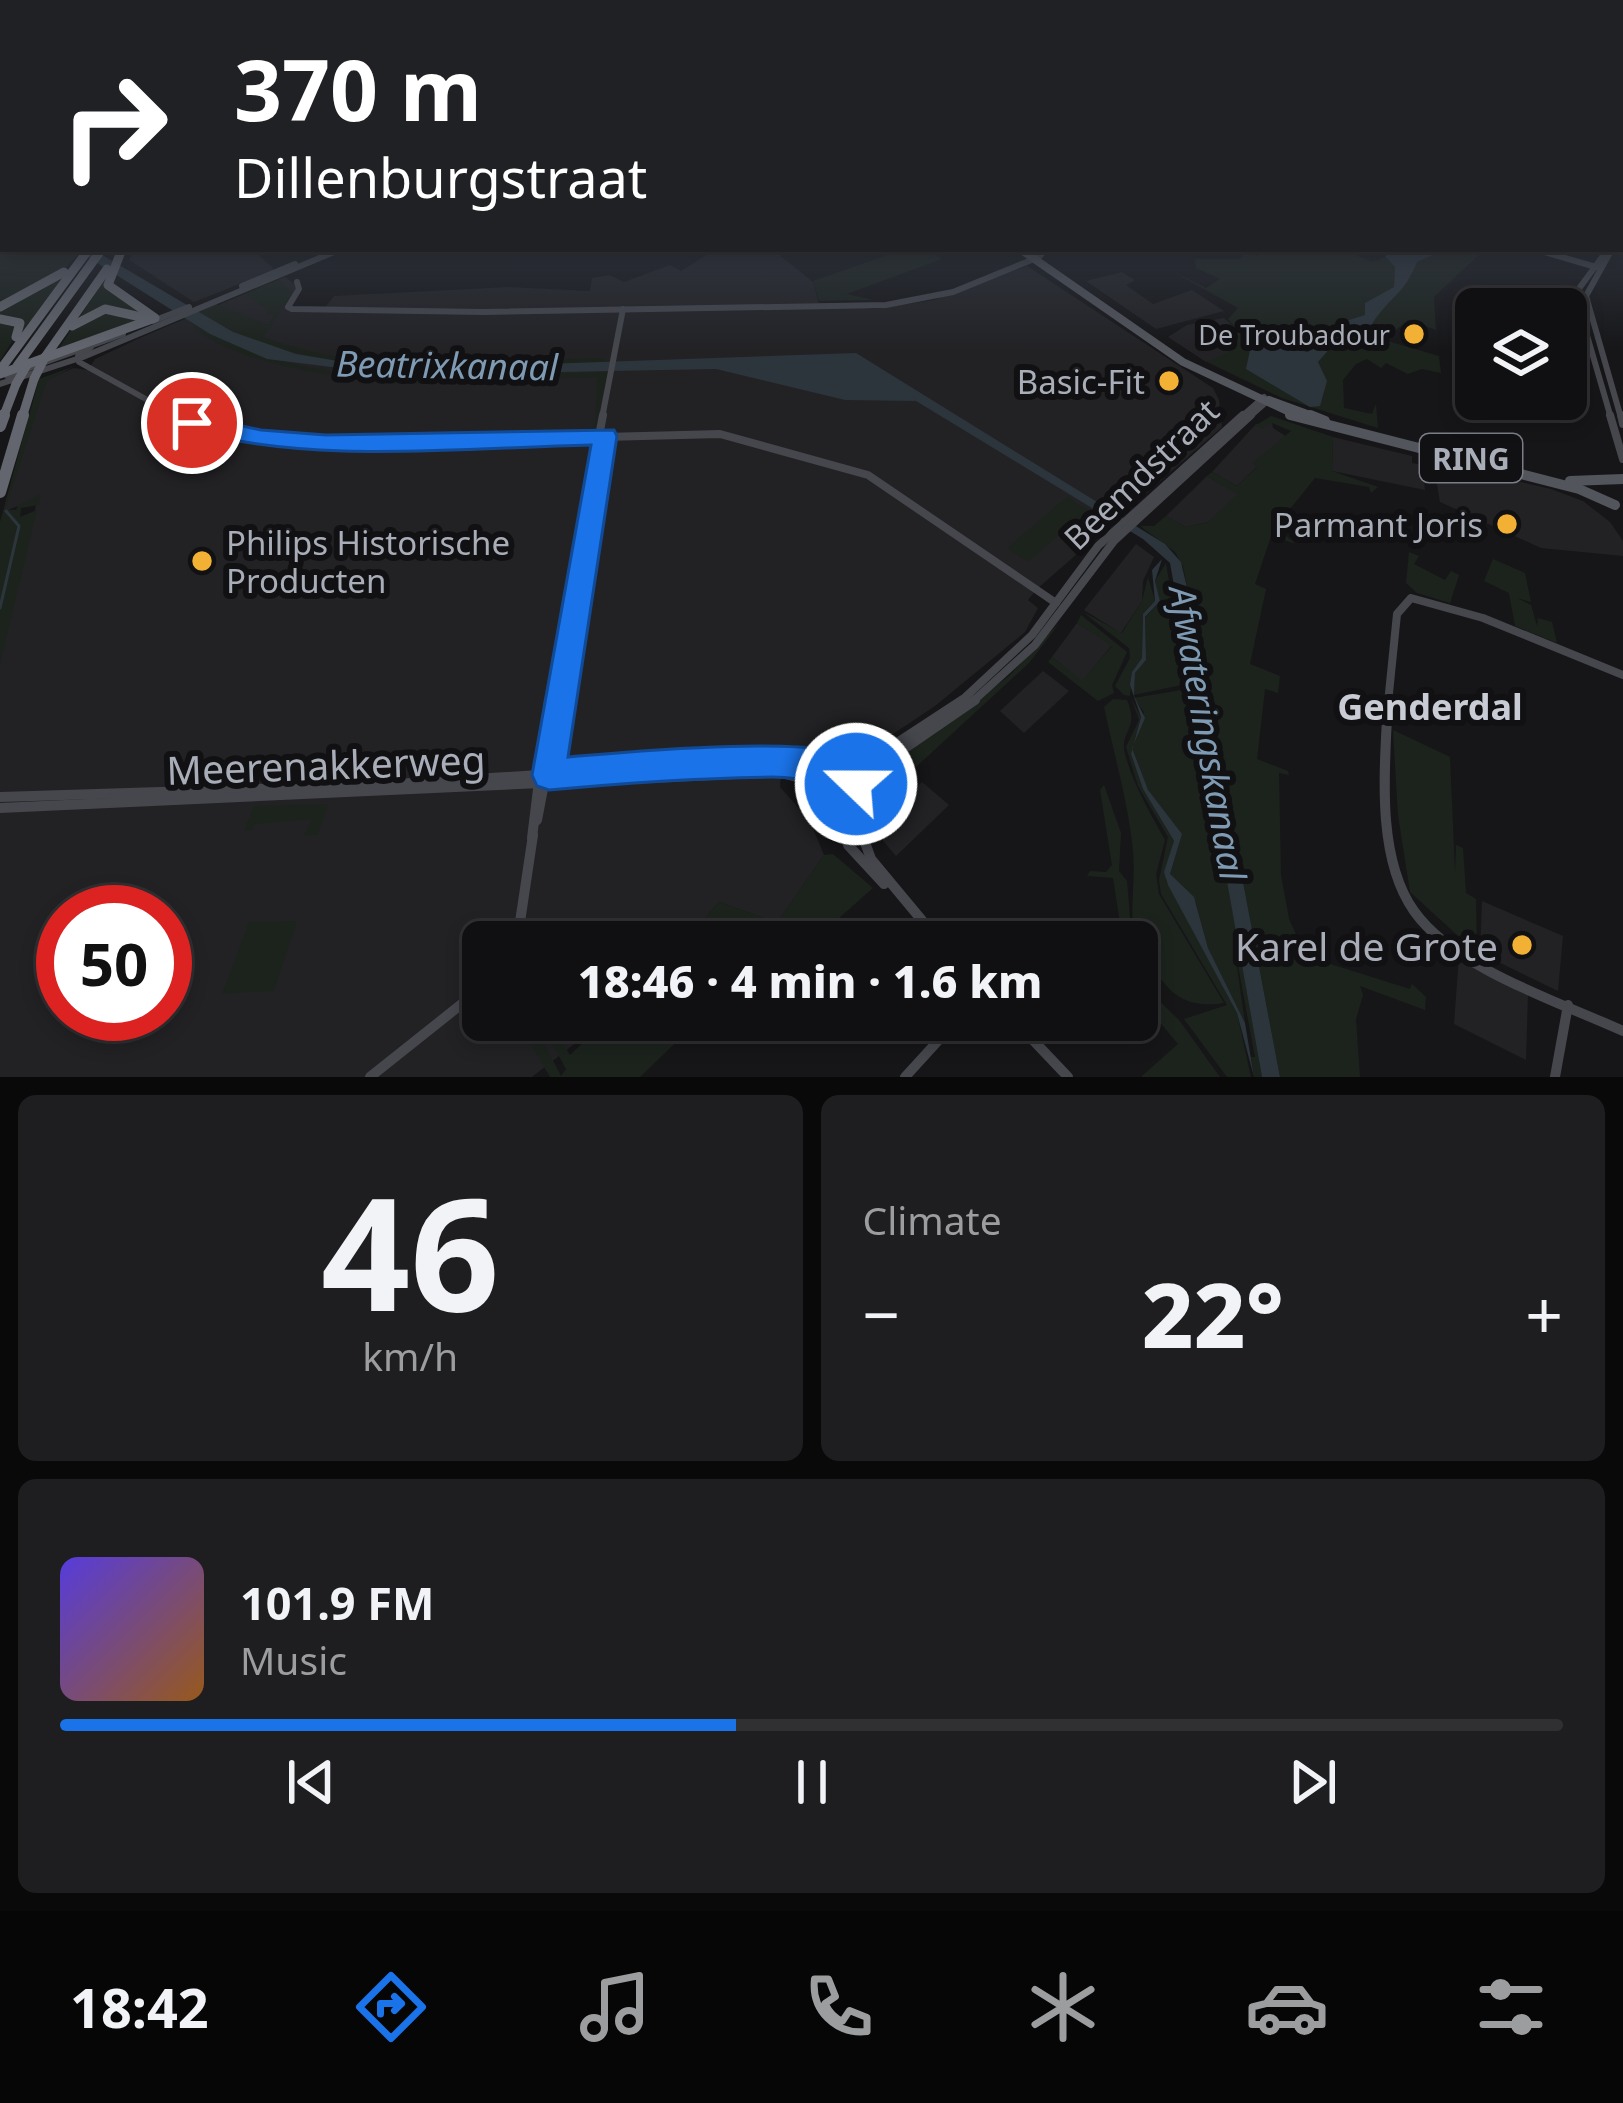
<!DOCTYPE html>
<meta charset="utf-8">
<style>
:root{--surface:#101012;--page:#1e1e20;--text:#f1f3f6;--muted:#9c9d9f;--line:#303032;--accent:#1a73e8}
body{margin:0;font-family:"Noto Sans",sans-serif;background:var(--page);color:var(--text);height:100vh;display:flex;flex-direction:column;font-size:45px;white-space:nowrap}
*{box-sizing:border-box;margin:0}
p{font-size:39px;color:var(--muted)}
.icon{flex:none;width:66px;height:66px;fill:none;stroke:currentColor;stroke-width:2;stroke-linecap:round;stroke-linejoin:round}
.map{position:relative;height:1077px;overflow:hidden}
.drawer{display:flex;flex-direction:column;gap:18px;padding:18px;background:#09090a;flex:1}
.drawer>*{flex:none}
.top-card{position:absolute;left:0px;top:0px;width:1623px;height:252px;box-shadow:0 6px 18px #0003,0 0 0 3px var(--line);background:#202124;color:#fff;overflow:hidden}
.fabs{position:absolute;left:1455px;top:288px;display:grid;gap:24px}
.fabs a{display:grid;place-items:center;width:132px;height:132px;border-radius:18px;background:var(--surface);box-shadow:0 6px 18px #0003,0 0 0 3px var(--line);font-size:60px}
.speed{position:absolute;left:36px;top:885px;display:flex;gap:24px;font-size:60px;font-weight:700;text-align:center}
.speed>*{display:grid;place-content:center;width:156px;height:156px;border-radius:50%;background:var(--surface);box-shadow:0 6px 18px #0003,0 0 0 3px var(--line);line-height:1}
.speed .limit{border:18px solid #d22;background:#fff;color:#111}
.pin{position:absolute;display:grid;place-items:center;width:102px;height:102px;color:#fff;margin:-51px;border:6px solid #fff;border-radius:50%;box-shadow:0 3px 12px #0007}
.me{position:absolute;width:132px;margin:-66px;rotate:292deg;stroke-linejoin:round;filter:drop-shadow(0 0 9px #0008)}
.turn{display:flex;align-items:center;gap:42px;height:252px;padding:0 36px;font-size:54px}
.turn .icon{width:156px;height:156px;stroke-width:2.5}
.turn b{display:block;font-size:84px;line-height:102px}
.big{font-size:90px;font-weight:800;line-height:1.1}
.drawer .card{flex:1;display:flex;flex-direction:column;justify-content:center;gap:18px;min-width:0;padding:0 42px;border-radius:18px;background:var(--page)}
.drawer .dial{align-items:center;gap:0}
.dial b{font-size:156px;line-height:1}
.song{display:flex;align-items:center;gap:36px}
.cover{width:144px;height:144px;border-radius:18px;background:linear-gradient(135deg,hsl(250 70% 55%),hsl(30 70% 35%))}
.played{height:12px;border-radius:6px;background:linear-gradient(90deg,var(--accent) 45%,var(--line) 45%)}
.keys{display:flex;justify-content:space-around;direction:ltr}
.heat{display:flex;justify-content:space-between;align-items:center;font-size:66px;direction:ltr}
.drawer .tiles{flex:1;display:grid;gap:18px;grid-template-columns:1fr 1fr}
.card:last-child{grid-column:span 2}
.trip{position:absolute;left:462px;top:921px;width:696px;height:120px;border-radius:18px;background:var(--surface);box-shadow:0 6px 18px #0003,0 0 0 3px var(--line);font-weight:800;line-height:120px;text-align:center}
.tabs{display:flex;height:192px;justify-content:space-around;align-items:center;background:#060607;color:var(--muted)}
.tabs .icon{width:84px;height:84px}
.tabs .selected{color:var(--accent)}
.tabs b{font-size:54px;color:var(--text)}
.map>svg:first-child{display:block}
.built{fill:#222225;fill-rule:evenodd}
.green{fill:#1c231d}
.water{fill:#2c353c}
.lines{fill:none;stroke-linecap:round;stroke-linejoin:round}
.stream{stroke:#2c353c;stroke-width:3}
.secondary-far2{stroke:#45474d;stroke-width:6}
.secondary-far1{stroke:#45474d;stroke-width:8}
.secondary{stroke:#45474d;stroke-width:10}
.primary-far1{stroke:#53555c;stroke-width:8}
.primary{stroke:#53555c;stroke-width:10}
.highway-far1{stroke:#63666e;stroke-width:9}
.highway{stroke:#63666e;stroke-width:12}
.highway-bridge{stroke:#63666e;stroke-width:9}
.route{fill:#1a73e8;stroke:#114b97;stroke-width:3}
.poi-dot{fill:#f2b134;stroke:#111113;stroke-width:4.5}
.labels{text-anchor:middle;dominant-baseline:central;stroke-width:12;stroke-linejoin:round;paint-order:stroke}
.far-poi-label{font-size:27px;fill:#a8adb8;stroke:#111113;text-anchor:end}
.shield{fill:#111113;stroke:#7b7e86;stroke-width:3}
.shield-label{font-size:30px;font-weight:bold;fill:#a8adb8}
.poi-label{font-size:33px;fill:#a8adb8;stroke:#111113;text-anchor:end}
.street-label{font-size:33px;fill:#a8adb8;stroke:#111113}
.water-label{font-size:36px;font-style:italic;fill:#7f9bb3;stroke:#111113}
.neighbourhood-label{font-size:36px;font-weight:bold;fill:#c9ccd4;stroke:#111113}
.near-street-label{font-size:39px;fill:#a8adb8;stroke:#111113}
.near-poi-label{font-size:39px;fill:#a8adb8;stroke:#111113;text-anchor:end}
</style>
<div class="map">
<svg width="1623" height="1077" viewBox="0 0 1623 1077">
<rect width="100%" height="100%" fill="#161618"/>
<g class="built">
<path d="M136,249H252L275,270L194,302L129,260Z"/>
<path d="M716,249H772L813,282L819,304L875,309L934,300L1027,266L1213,388L1219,400L1222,427L1037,589L1028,600L1038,608L1025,632L935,706L869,750L782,763L780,787L810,821L824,855L777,923L719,902L685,942H483V1020H605L532,1077H0V653L38,497L4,512L46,380L74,368L88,370L95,359L142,337L285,277L297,286L291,307L324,309L334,296L508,287L590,291L592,278L609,275L624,282L670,265L681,271ZM63,912H165V1014H63Z"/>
<path d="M1122,272L1135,280L1126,285L1153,304L1192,290L1224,311L1156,329L1086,281Z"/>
<path d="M1224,318L1241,333L1235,349L1219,359L1206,362L1168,337L1187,325Z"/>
<path d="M1272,423L1273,428L1287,437L1237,486L1212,472L1256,424Z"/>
<path d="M1333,437L1412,456V463L1422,465L1425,490L1332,471Z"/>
<path d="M1433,462L1551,489L1583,501L1610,522L1623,541V556L1541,548L1440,502Z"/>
<path d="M1207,476L1238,494L1209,522L1185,527L1166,516Z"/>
<path d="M1136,544L1154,557L1143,581L1142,601L1121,633L1084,610Z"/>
<path d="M1077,623L1112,645L1082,681L1052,657Z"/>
<path d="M1043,671L1069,691L1024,733L1000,711Z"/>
<path d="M922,782L949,805L896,856L873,829Z"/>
<path d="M1482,901L1563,936L1558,991L1480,953Z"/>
<path d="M1459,956L1528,993L1526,1060L1454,1024Z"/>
</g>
<g class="green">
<path d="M0,210L3,249L81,252L55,278L76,263L13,345L19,330L0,361Z"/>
<path d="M905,249H929L942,259L847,294L874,300L819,301L813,281Z"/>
<path d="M1258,249H1341L1373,262L1404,249H1485L1434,297L1436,330L1408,320L1384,340L1439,356L1441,373L1422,369L1408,374L1386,363L1381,368L1367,359L1356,364L1343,380L1344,408L1372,414L1376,404L1378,428L1282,398L1207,362L1235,349L1240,333L1228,319L1238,308L1164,267L1206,288L1220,279L1196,268L1195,259H1240L1244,252L1258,256Z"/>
<path d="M105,279L145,318L120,307L139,318L137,322L54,356Z"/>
<path d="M280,280L292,294L282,309L270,310L281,312L263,337C367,377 491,361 599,358L610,362C576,367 541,365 507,366C400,368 291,371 198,312L216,304L268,325L274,315H266L268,310L245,294Z"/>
<path d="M189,320C307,399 471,375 608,372L594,433H584L595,424L597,378C550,378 504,379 457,381C436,381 412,385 391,383C338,377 217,362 189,320Z"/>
<path d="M75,366L47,381L5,510H16L18,505L41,494L39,505L21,508L20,517L37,510L0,665V522L39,379Z"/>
<path d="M1271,416L1333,437L1332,471L1378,487L1371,493L1369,487L1315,478L1290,509L1291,515L1337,535L1344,533L1338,539L1300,520L1299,534L1280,531L1296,544L1271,536L1255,584L1266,589L1250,664L1280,676L1278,693L1265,689L1257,759L1288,771L1289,775L1279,773L1281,875L1289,919L1299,941L1326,951L1327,963L1410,989L1412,984L1426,997L1425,1010L1360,986L1363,995L1356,1019L1360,1077H1280L1183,566L1175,552L1140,526H1154L1166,516L1185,527L1209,522L1237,494L1207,476L1212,472L1237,486L1257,467L1252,463L1291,431L1272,423L1262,429L1255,426Z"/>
<path d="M1067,497L1088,510L1028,562L1007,548Z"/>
<path d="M1409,552L1419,556L1414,564L1445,580L1451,571L1459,575L1450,603L1417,593L1406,583Z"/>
<path d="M1493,559L1525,573L1531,602L1517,598L1531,605L1537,626L1538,618L1552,622L1557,643L1515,626L1509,593L1484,581Z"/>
<path d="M1166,563L1186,684L1134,695L1135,673L1146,660L1145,618L1160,601L1155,581Z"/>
<path d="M1148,577L1155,601L1143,614L1142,658L1132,672L1130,696L1124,695L1115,686L1130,658L1129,648L1083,612L1122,633L1142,601Z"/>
<path d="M1081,615L1127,652L1112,685L1114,693L1098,701L1048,662L1052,657L1082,680L1112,646L1077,623Z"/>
<path d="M1061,621L1029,663L866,813L855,816L853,808L868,782L1009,676Z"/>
<path d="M1193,688L1262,1077H1254L1251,1057H1255L1233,939L1245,1023L1208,948L1196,903L1170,874L1182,834L1148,791L1132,748L1144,712L1134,698Z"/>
<path d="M1131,698L1141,717L1131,754L1143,789L1174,841L1166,880L1237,1013L1251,1077H1227L1184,1019L1227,1005L1161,894L1159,880L1168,837L1138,786L1126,747L1139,720Z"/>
<path d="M1113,699L1127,700C1140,731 1119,729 1125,754C1133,784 1150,813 1165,840L1156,874L1159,894L1224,1003C1180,1010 1163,988 1146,952L1158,983L1154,986C1117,922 1141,897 1131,834C1125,792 1113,749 1104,707Z"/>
<path d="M1393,730L1450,757L1455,873L1456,845L1463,848L1466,893L1476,899L1477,953L1410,892L1398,815Z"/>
<path d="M1104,785L1121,833L1119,871L1127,881L1132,942H1123L1113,878L1087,876L1090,871L1106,872L1112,865L1100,790Z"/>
<path d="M328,804L318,835H304L312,819L255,824L251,830L244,831L254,806Z"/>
<path d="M833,854L873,888L812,942H685L719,902L777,923L824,855Z"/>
<path d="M297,921L274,991L222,994L249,922Z"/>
<path d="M1153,995L1179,1020L1220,1077H1141L1178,1044L1144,1003Z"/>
<path d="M517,1020H532L561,1076L566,1069L539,1020H548L570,1055L607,1020H699L640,1077H550Z"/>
</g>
<g class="water">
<path d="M75,249H92L233,332L296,354L350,363L460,367L856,353L1165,544L1181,562L1188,592L1280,1077H1262L1170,563L1143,539L916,401L845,400L716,369L395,375L267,359L210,334Z"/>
<path d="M1396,249L1444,250L1417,262C1404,295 1390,296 1372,324L1344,332L1318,362L1327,381L1320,406L1310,407L1246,369L1251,345L1265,343L1308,352L1336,324L1365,315V303L1394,287L1395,267L1385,256Z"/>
<path d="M1162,559L1155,581L1160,601L1145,617L1146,660L1135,673L1134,696L1145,718L1132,748L1148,790L1182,834L1170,874L1194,897L1208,948L1245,1023L1254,1077L1237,1013L1168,885L1164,872L1174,841L1143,789L1131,754L1141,717L1130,685L1132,672L1142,658L1143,614L1155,601L1152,570Z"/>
</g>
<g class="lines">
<path class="stream" d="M0,608L19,526L6,511"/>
<g class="secondary-far2">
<path d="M1534,249L1596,267"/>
<path d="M1608,249L1575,294L1611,418"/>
<path d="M1612,249L1586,296L1621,418"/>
<path d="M297,282L299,289L288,307L292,309L483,312L886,305L953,292L1039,257L1046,249"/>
<path d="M242,286L295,264"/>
<path d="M153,321L189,307"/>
<path d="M91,347L78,356L79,362L180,418"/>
<path d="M7,376L123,334"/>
<path d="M0,384L83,357L341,249"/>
<path d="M602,418L623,309"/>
<path d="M1240,418L1264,397V404L1248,418"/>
</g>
<g class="secondary-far1">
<path d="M171,415L261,438L366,443L720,434L868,475L1056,603"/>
<path d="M1610,415L1623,459"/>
<path d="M1621,415L1623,424"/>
<path d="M549,703L603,415"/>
<path d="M560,703L605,433"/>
<path d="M959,703L1032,635L1098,546L1243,415"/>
<path d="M971,703L1035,645L1114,541L1251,415"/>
<path d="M1388,703L1397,614L1411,598L1483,618L1623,675"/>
</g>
<g class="secondary">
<path d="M1388,700C1385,764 1375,856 1414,911C1455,969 1560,1002 1623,1031"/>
<path d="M853,772L963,700"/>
<path d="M857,781L975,700"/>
<path d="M0,797L381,785L758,761L845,768L852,770L857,784L851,796L837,801L819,783"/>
<path d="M849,798L871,859L940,942"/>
<path d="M837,806L848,845L884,884"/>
<path d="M0,808L778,772L819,783"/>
<path d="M537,820L560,700"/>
<path d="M532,838L549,700"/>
<path d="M517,942L533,835"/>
<path d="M1014,1020L1068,1077"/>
<path d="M370,1077L483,987"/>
<path d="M905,1077L957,1020"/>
<path d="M1555,1077L1568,1005"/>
</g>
<g class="primary-far1">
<path d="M1020,249L1183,362L1302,418"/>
<path d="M1269,400L1318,418"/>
</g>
<g class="primary">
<path d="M1290,415L1579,489L1615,505"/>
<path d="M1310,415L1325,421"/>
<path d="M1570,481L1623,479"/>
</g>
<g class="highway-far1">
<path d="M0,307L64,272"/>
<path d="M0,319L20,323L16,337"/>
<path d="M72,326L105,309L141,317"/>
<path d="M45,357L107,269"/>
<path d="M17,366L102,249"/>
<path d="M0,370L89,249"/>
<path d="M0,374L155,318L108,285L122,249"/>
<path d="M3,418L16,384"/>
<path d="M22,418L34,379"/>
</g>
<g class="highway">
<path d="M0,426L4,415"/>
<path d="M0,492L23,415"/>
</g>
<g class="highway-bridge">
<path d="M34,379L45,357"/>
<path d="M16,384L28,363"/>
</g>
</g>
<linearGradient id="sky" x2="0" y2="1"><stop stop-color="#0c0c0d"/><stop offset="0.57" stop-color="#363c48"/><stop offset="1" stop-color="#363c48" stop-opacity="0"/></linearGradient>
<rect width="1623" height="352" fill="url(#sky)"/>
<path class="route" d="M192,415L261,430L326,435L614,430L617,436L568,757C625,752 825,733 865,761L873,784L868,796L856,800L845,796L838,781C815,784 795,777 773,777C698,778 623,783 549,790L537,786L532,775L591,445C456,448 315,465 183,429V418Z"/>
<g class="poi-dot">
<circle cx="1414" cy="334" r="12"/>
<circle cx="1169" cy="381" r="12"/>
<circle cx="1507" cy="524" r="12"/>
<circle cx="202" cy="561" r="12"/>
<circle cx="1522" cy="945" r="12"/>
</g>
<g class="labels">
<g class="far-poi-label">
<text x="1390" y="334">De Troubadour</text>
</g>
<rect class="shield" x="1420" y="434" width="102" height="48" rx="9"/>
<g class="shield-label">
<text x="1471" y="458">RING</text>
</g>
<g class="poi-label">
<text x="1145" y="381">Basic-Fit</text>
<text x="1483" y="524">Parmant Joris</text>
<text x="226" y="542" text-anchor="start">Philips Historische<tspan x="226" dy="38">Producten</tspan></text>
</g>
<g class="street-label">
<text transform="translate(1141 474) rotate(-44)">Beemdstraat</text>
</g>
<g class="water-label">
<text transform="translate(447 365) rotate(1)">Beatrixkanaal</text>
<text transform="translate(1208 733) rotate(80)">Afwateringskanaal</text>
</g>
<g class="neighbourhood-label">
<text x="1430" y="706">Genderdal</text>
</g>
<g class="near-street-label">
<text transform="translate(326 764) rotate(-2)">Meerenakkerweg</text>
</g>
<g class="near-poi-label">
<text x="1498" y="945">Karel de Grote</text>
</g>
</g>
</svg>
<div class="fabs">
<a><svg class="icon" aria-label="layers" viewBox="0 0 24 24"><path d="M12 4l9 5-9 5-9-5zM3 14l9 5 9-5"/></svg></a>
</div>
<div class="speed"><div class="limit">50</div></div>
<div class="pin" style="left:192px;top:423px;background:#d93025"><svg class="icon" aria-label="arrive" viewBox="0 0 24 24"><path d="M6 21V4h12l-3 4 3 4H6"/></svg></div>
<svg class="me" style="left:856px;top:784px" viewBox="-20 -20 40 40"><circle r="17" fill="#1a73e8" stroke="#fff" stroke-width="3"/><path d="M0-11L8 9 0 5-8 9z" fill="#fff"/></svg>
<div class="trip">18:46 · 4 min · 1.6 km</div>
<div class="top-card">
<div class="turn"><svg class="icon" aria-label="right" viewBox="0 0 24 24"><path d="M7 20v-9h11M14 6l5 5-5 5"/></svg><div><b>370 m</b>Dillenburgstraat</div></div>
</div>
</div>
<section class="drawer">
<div class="tiles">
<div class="card dial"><b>46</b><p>km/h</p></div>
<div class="card"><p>Climate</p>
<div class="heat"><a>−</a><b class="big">22°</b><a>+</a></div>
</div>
<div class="card">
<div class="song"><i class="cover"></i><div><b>101.9 FM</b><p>Music</p></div></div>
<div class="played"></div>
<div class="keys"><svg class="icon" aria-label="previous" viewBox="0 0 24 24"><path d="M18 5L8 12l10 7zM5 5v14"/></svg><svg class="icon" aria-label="pause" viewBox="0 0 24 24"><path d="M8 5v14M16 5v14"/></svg><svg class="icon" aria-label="next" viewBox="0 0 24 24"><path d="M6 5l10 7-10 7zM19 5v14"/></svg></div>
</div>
</div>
</section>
<nav class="tabs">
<b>18:42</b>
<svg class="icon selected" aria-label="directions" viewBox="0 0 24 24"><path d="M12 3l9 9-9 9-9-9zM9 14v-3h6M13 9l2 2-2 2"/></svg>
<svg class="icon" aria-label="music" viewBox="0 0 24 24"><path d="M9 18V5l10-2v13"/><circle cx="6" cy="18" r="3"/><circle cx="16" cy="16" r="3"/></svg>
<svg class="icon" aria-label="phone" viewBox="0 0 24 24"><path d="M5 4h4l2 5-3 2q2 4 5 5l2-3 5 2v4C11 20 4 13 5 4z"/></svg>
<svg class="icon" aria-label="climate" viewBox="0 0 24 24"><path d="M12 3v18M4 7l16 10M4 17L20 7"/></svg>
<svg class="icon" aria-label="car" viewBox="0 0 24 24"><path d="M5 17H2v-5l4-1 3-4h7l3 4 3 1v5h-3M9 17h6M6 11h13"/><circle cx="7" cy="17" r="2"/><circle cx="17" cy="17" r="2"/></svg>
<svg class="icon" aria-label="filters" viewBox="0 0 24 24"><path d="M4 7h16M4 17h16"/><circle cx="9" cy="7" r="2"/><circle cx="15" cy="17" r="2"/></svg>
</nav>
